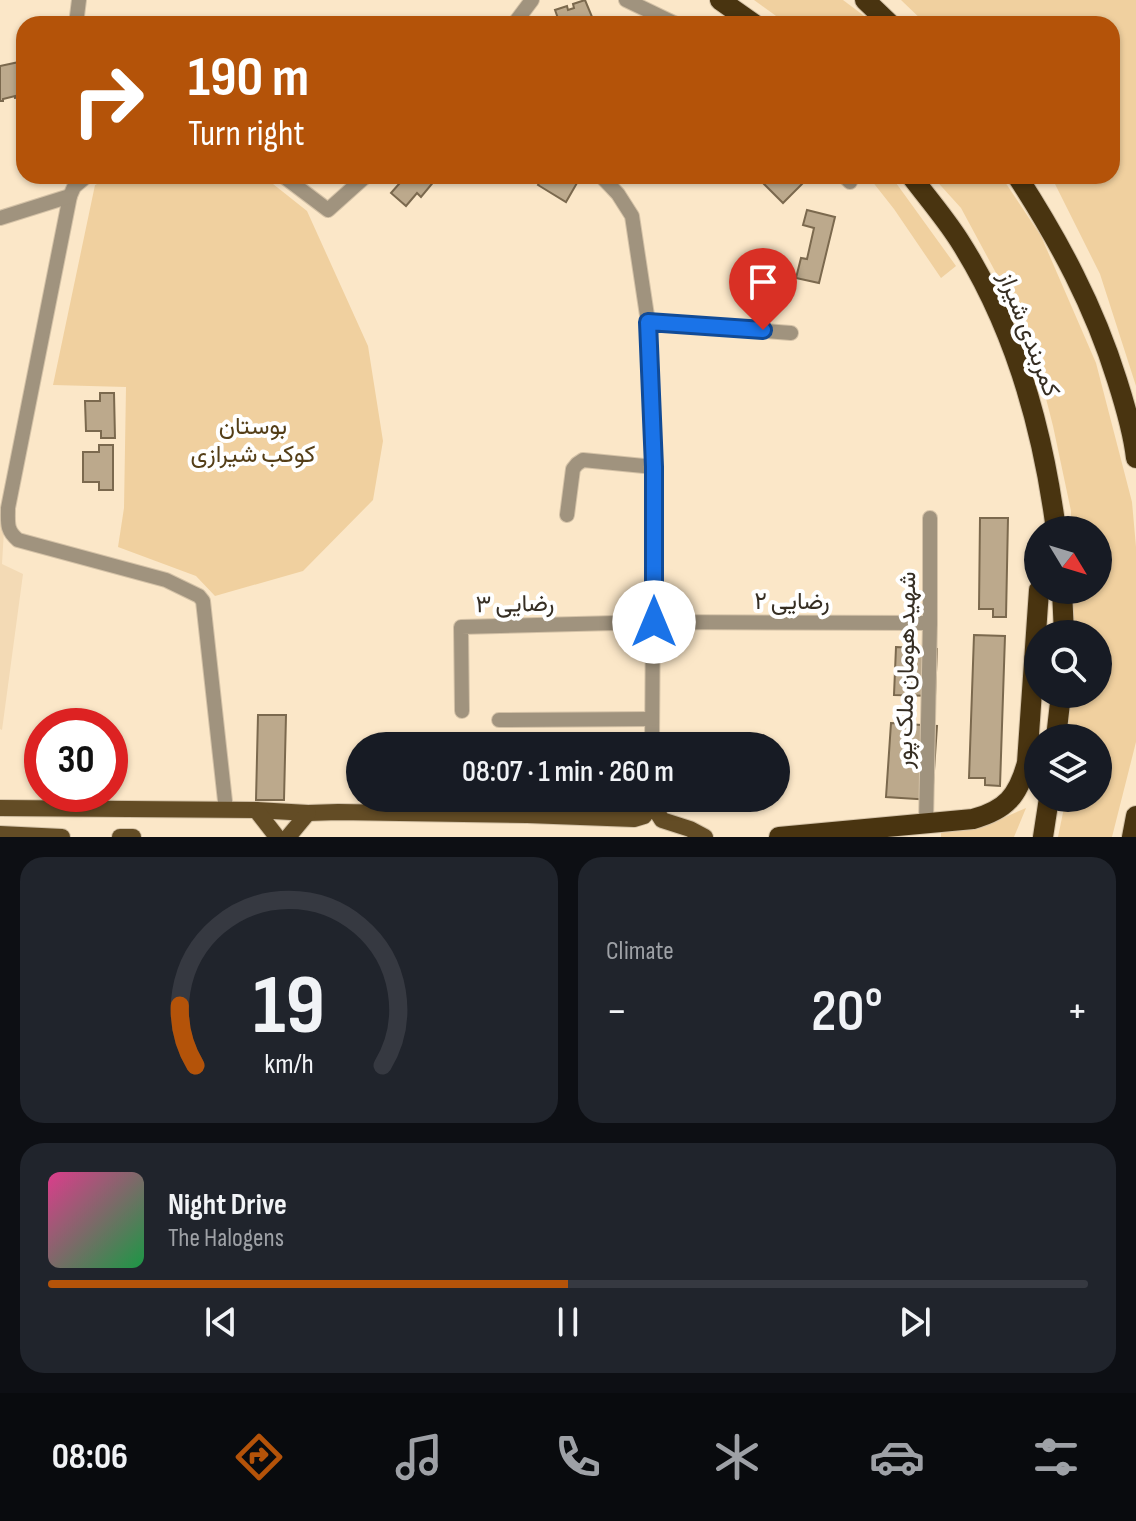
<!DOCTYPE html>
<meta charset="utf-8">
<style>
:root{--surface:#171b24;--page:#20242c;--text:#f1f3f6;--muted:#9ea1a6;--line:#363941;--accent:#b45309}
body{margin:0;font-family:"Sofia Sans Condensed",Vazirmatn,sans-serif;background:var(--page);color:var(--text);height:100vh;display:flex;flex-direction:column;font-size:30px;white-space:nowrap}
*{box-sizing:border-box;margin:0}
p{font-size:26px;color:var(--muted)}
.icon{flex:none;width:44px;height:44px;fill:none;stroke:currentColor;stroke-width:2;stroke-linecap:round;stroke-linejoin:round}
.map{position:relative;height:837px;overflow:hidden}
.drawer{display:flex;flex-direction:column;gap:20px;padding:20px;background:#0d0f14;flex:1}
.drawer>*{flex:none}
.banner{position:absolute;left:16px;top:16px;width:1104px;height:168px;border-radius:24px;box-shadow:0 2px 6px #0004;background:#b45309;color:#fff;overflow:hidden}
.needle{width:52px;rotate:128deg}
.controls{position:absolute;left:1024px;top:516px;display:grid;gap:16px}
.controls a{display:grid;place-items:center;width:88px;height:88px;border-radius:50%;background:var(--surface);box-shadow:0 2px 6px #0004;font-size:40px}
.speed{position:absolute;left:24px;top:708px;display:flex;gap:16px;font-size:40px;font-weight:700;text-align:center}
.speed>*{display:grid;place-content:center;width:104px;height:104px;border-radius:50%;background:var(--surface);box-shadow:0 2px 6px #0004;line-height:1}
.speed .limit{border:12px solid #d22;background:#fff;color:#111}
.pin{position:absolute;display:grid;place-items:center;width:68px;height:68px;color:#fff;margin:-82px -34px;border-radius:50% 50% 50% 0;rotate:-45deg;box-shadow:0 0 8px #0007}
.pin .icon{rotate:45deg}
.me{position:absolute;width:88px;margin:-44px;rotate:0deg;stroke-linejoin:round;filter:drop-shadow(0 0 6px #0008)}
.turn{display:flex;align-items:center;gap:28px;height:168px;padding:0 40px;font-size:36px}
.turn .icon{width:104px;height:104px;stroke-width:2.5}
.turn b{display:block;font-size:56px;line-height:68px}
.big{font-size:60px;font-weight:600;line-height:1.1}
.drawer .widget{flex:1;display:flex;flex-direction:column;justify-content:center;gap:12px;min-width:0;padding:0 28px;border-radius:24px;background:var(--page)}
.drawer .dial{align-items:center;gap:0}
.dial svg{height:208px;overflow:visible;fill:none;stroke:var(--line);stroke-width:7;stroke-linecap:round;text-anchor:middle}
.dial text{fill:var(--text);stroke:none}
.song{display:flex;align-items:center;gap:24px}
.cover{width:96px;height:96px;border-radius:12px;background:linear-gradient(135deg,hsl(330 70% 55%),hsl(140 70% 35%))}
.played{height:8px;border-radius:4px;background:linear-gradient(90deg,var(--accent) 50%,var(--line) 50%)}
.keys{display:flex;justify-content:space-around;direction:ltr}
.heat{display:flex;justify-content:space-between;align-items:center;font-size:44px;direction:ltr}
.drawer .tiles{flex:1;display:grid;gap:20px;grid-template-columns:1fr 1fr}
.widget:last-child{grid-column:span 2}
.trip{position:absolute;left:346px;top:732px;width:444px;height:80px;border-radius:40px;background:var(--surface);box-shadow:0 2px 6px #0004;font-weight:600;line-height:80px;text-align:center}
.dock{display:flex;height:128px;justify-content:space-around;align-items:center;background:#090b0e;color:var(--muted)}
.dock .icon{width:56px;height:56px}
.dock .on{color:var(--accent)}
.dock b{font-size:36px;color:var(--text)}
.map>svg:first-child{display:block}
.built{fill:#f3dab5}
.green{fill:#f0d09f}
.building{fill:#bca98c;stroke:#7b694e;stroke-width:2}
.lines{fill:none;stroke-linecap:round;stroke-linejoin:round}
.minor-casing{stroke:#d4c2a7;stroke-width:16}
.major-casing{stroke:#d4c2a7;stroke-width:18}
.highway-casing{stroke:#d4c2a7;stroke-width:22}
.minor{stroke:#a0937e;stroke-width:14}
.major{stroke:#634c25;stroke-width:16}
.highway{stroke:#493410;stroke-width:20}
.route-casing{stroke:#114b97;stroke-width:20}
.route{stroke:#1a73e8;stroke-width:14}
.labels{text-anchor:middle;dominant-baseline:central;stroke-width:8;stroke-linejoin:round;paint-order:stroke}
.street-label{font-size:24px;fill:#362e23;stroke:#fff}
.park-label{font-size:24px;fill:#543e17;stroke:#fff}
</style>
<div class="map">
<svg width="1136" height="837" viewBox="0 0 1136 837">
<rect width="100%" height="100%" fill="#fbe7c8"/>
<path class="built" d="M0,513H5L2,564L23,574L2,730L0,729Z"/>
<g class="green">
<path d="M754,0H843L875,24H787Z"/>
<path d="M901,0H1136V386L1100,274L1051,176H1112V24H926Z"/>
<path d="M113,176H263L307,211L368,346L383,441L373,500L303,571L215,596L196,576L118,547L124,508L126,387L53,385L95,185Z"/>
<path d="M868,176H891L956,266L941,278L894,209Z"/>
<path d="M932,176H1001L1041,236L1096,363L1132,502L1136,547V742L1112,837H1058L1066,798H1098V738H1068L1069,694H1098V634H1070V590H1098V530H1071V511L1053,426L1030,336L961,208Z"/>
<path d="M1026,808L1014,837H941V831L982,827Z"/>
</g>
<g class="building">
<path d="M585,0L595,24H560L555,10L567,6L568,10L574,8L573,4Z"/>
<path d="M19,62L23,74H22L24,97L15,98V96L3,99V101H0V66Z"/>
<path d="M406,176H432L436,179L421,197L417,193L406,206L391,193Z"/>
<path d="M543,176H581L566,202L538,185Z"/>
<path d="M756,176H808L809,177L783,203Z"/>
<path d="M807,210L835,217L819,283L796,278L801,258L807,259L814,228L803,225Z"/>
<path d="M100,393H114L115,438H101V431H86L85,401H100Z"/>
<path d="M99,445H113V490H99V482H83V452H99Z"/>
<path d="M980,518H1008L1006,617H993V609H979Z"/>
<path d="M974,635L1005,636L1000,786L985,785V778H969Z"/>
<path d="M896,647L937,649L935,696L894,695Z"/>
<path d="M258,715H286L284,800H256Z"/>
<path d="M891,723L937,726L932,800L886,797Z"/>
</g>
<g class="lines">
<g class="minor-casing">
<g id="minor">
<path d="M626,0L676,24"/>
<path d="M76,24L79,0"/>
<path d="M514,24L532,0"/>
<path d="M87,176L74,187L70,196L8,508C8,523 6,530 18,540L166,580L199,596L203,601L226,810"/>
<path d="M283,176L328,210L366,176"/>
<path d="M601,176L618,194L632,216L648,322L654,467L652,746"/>
<path d="M844,176L850,182"/>
<path d="M0,218L70,196"/>
<path d="M648,322L791,333"/>
<path d="M567,515L573,469L577,464L583,460L654,467"/>
<path d="M462,711L461,627L654,622L930,623"/>
<path d="M499,720L652,719"/>
<path d="M926,823L930,623V518"/>
</g>
</g>
<g class="major-casing">
<g id="major">
<path d="M0,808L256,810L308,813L338,812L527,815L634,819L644,816L652,804L662,820L690,829L705,837"/>
<path d="M256,810L277,837"/>
<path d="M0,834L62,837"/>
<path d="M120,837H133"/>
<path d="M288,837L308,813"/>
</g>
</g>
<g class="highway-casing">
<g id="highway">
<path d="M720,0L754,24"/>
<path d="M865,0L890,24"/>
<path d="M911,176C927,197 945,218 959,240C1014,326 1043,430 1056,530"/>
<path d="M1017,176C1059,241 1094,306 1117,380C1125,405 1133,431 1136,458"/>
<path d="M1062,590L1064,634"/>
<path d="M1056,738L1061,694"/>
<path d="M779,837L973,819C1006,810 1018,796 1027,763L1039,590"/>
<path d="M1043,837L1049,798"/>
<path d="M1132,837L1136,816"/>
</g>
</g>
<use href="#minor" class="minor"/>
<use href="#major" class="major"/>
<use href="#highway" class="highway"/>
</g>
<g class="lines">
<g class="route-casing">
<path id="route" d="M654,622V467L648,322L763,330"/>
</g>
<use href="#route" class="route"/>
</g>
<g class="labels">
<g class="street-label">
<text transform="translate(1029 334) rotate(69)">کمربندی شیراز</text>
<text x="792" y="601">رضایی ۲</text>
<text transform="translate(515 604) rotate(-1)">رضایی ۳</text>
<text transform="translate(906 670) rotate(-89)">شهید هومان ملک پور</text>
</g>
<g class="park-label">
<text x="253" y="426">بوستان<tspan x="253" dy="28">کوکب شیرازی</tspan></text>
</g>
</g>
</svg>
<div class="controls">
<a><svg class="needle" viewBox="-14 -14 28 28"><path d="M0-13l5 13h-10z" fill="#e53935"/><path d="M0 13l5-13h-10z" fill="#9ea1a6"/></svg></a>
<a><svg class="icon" aria-label="search" viewBox="0 0 24 24"><circle cx="10" cy="10" r="6"/><path d="M15 15l6 6"/></svg></a>
<a><svg class="icon" aria-label="layers" viewBox="0 0 24 24"><path d="M12 4l9 5-9 5-9-5zM3 14l9 5 9-5"/></svg></a>
</div>
<div class="speed"><div class="limit">30</div></div>
<div class="pin" style="left:763px;top:330px;background:#d93025"><svg class="icon" aria-label="arrive" viewBox="0 0 24 24"><path d="M6 21V4h12l-3 4 3 4H6"/></svg></div>
<svg class="me" style="left:654px;top:622px" viewBox="-20 -20 40 40"><circle r="19" fill="#fff"/><path d="M0-13L10 11 0 6-10 11z" fill="#1a73e8"/></svg>
<div class="trip">08:07 · 1 min · 260 m</div>
<div class="banner">
<div class="turn"><svg class="icon" aria-label="right" viewBox="0 0 24 24"><path d="M7 20v-9h11M14 6l5 5-5 5"/></svg><div><b>190 m</b>Turn right</div></div>
</div>
</div>
<section class="drawer">
<div class="tiles">
<div class="widget dial"><svg viewBox="0 0 100 80">
<path d="M14 69A42 42 0 1 1 86 69"/>
<path d="M14 69A42 42 0 0 1 8 46" stroke="#b45309"/>
<text x="50" y="56" font-size="32" font-weight="700">19</text>
<text x="50" y="72" font-size="11">km/h</text>
</svg></div>
<div class="widget"><p>Climate</p>
<div class="heat"><a>−</a><b class="big">20°</b><a>+</a></div>
</div>
<div class="widget">
<div class="song"><i class="cover"></i><div><b>Night Drive</b><p>The Halogens</p></div></div>
<div class="played"></div>
<div class="keys"><svg class="icon" aria-label="previous" viewBox="0 0 24 24"><path d="M18 5L8 12l10 7zM5 5v14"/></svg><svg class="icon" aria-label="pause" viewBox="0 0 24 24"><path d="M8 5v14M16 5v14"/></svg><svg class="icon" aria-label="next" viewBox="0 0 24 24"><path d="M6 5l10 7-10 7zM19 5v14"/></svg></div>
</div>
</div>
</section>
<nav class="dock">
<b>08:06</b>
<svg class="icon on" aria-label="directions" viewBox="0 0 24 24"><path d="M12 3l9 9-9 9-9-9zM9 14v-3h6M13 9l2 2-2 2"/></svg>
<svg class="icon" aria-label="music" viewBox="0 0 24 24"><path d="M9 18V5l10-2v13"/><circle cx="6" cy="18" r="3"/><circle cx="16" cy="16" r="3"/></svg>
<svg class="icon" aria-label="phone" viewBox="0 0 24 24"><path d="M5 4h4l2 5-3 2q2 4 5 5l2-3 5 2v4C11 20 4 13 5 4z"/></svg>
<svg class="icon" aria-label="climate" viewBox="0 0 24 24"><path d="M12 3v18M4 7l16 10M4 17L20 7"/></svg>
<svg class="icon" aria-label="car" viewBox="0 0 24 24"><path d="M5 17H2v-5l4-1 3-4h7l3 4 3 1v5h-3M9 17h6M6 11h13"/><circle cx="7" cy="17" r="2"/><circle cx="17" cy="17" r="2"/></svg>
<svg class="icon" aria-label="filters" viewBox="0 0 24 24"><path d="M4 7h16M4 17h16"/><circle cx="9" cy="7" r="2"/><circle cx="15" cy="17" r="2"/></svg>
</nav>
